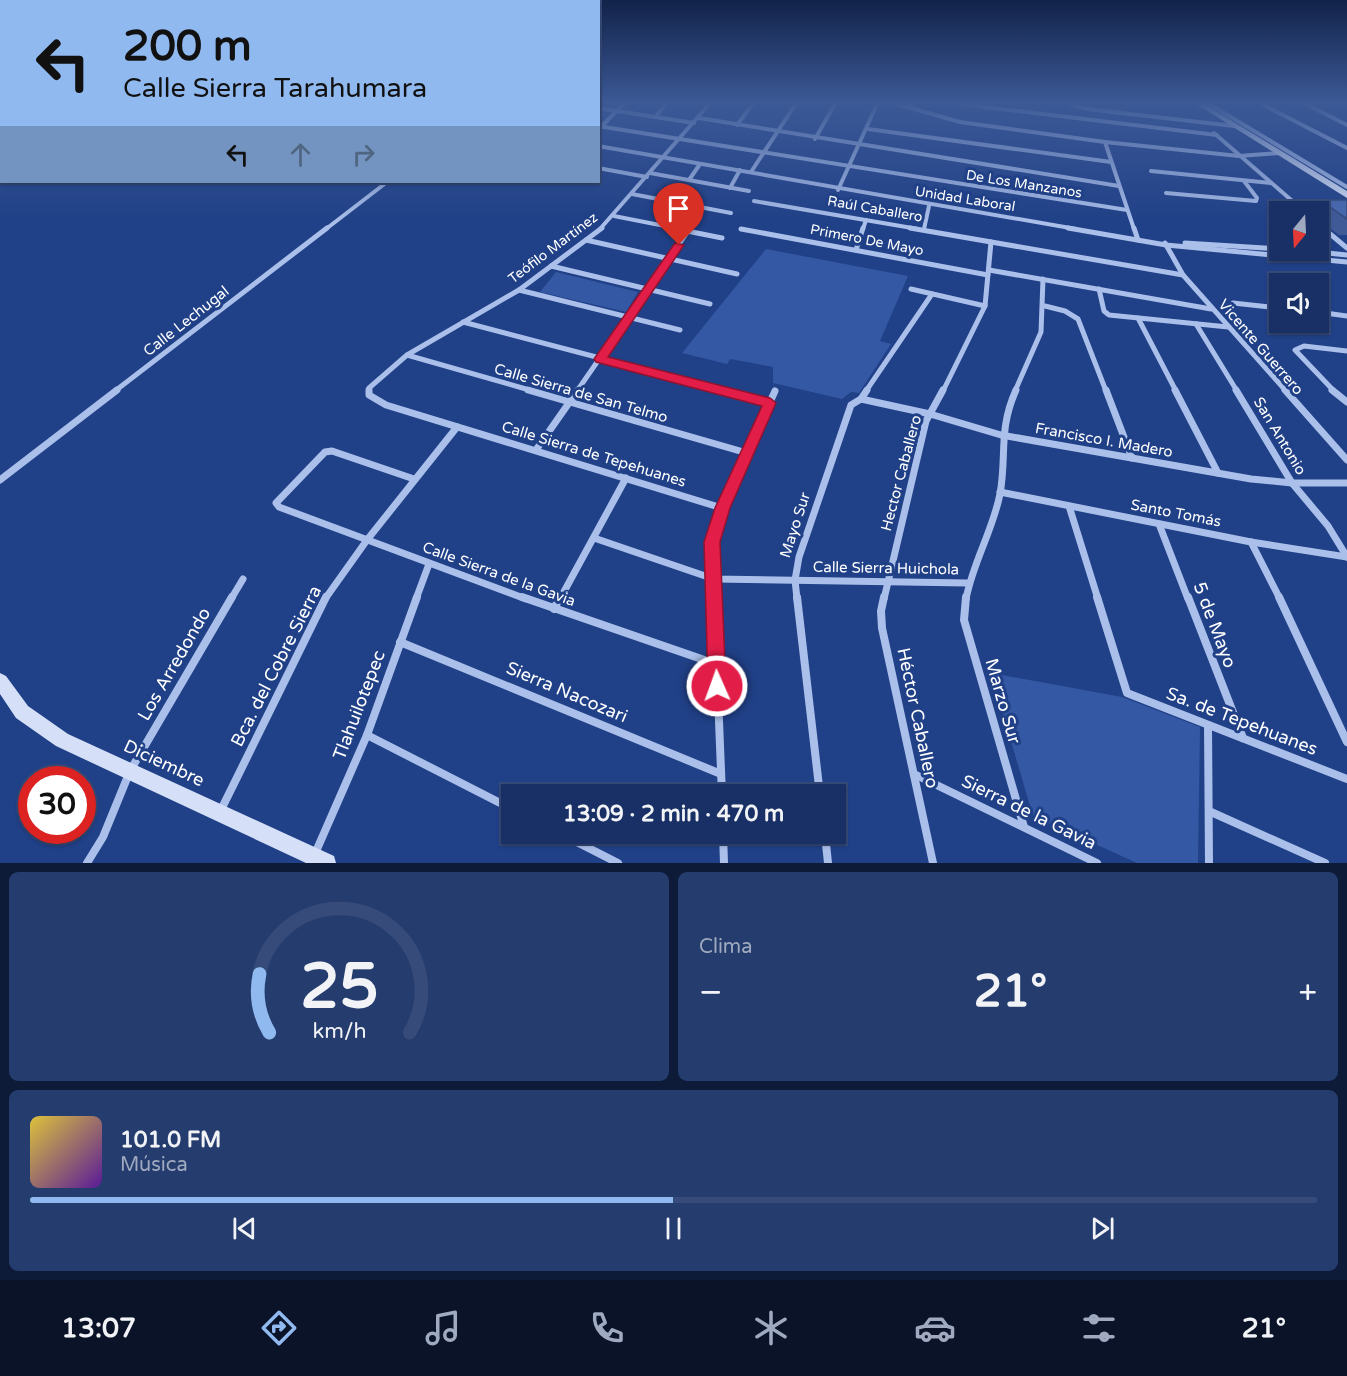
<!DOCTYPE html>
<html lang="es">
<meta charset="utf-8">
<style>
:root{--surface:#183065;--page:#253c6e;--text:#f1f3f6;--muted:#9fa9bf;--line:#364b79;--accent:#90b9f0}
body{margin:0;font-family:"Varela Round",sans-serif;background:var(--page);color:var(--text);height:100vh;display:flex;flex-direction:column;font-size:22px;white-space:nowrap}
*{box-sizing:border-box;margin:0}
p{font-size:20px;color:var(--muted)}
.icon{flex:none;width:33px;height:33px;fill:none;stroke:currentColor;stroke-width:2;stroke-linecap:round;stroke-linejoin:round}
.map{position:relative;height:863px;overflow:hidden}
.sheet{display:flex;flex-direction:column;gap:9px;padding:9px;background:#0d1a38;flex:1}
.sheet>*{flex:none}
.banner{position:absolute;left:0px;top:0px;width:600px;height:183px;box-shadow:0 2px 4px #0004,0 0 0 2px var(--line);background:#90b9f0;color:#111;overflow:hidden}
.needle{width:39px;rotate:198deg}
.fabs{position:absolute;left:1269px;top:201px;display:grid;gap:12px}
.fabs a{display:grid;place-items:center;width:60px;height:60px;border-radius:0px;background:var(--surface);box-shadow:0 2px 4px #0004,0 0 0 2px var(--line);font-size:30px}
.speed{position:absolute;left:18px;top:766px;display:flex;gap:12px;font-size:30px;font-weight:700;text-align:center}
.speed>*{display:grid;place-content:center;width:78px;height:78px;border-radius:50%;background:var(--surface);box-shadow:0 2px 4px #0004,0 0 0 2px var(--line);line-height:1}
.speed .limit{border:9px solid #d22;background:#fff;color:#111}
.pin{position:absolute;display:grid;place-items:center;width:51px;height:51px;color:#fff;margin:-62px -26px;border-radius:50% 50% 50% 0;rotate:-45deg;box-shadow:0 0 6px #0007}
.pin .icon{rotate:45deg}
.me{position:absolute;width:66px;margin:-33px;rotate:358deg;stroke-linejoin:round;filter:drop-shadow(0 0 4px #0008)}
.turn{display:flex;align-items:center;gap:21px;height:126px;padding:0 24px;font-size:27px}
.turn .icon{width:78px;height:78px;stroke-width:2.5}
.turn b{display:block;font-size:42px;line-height:51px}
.lanes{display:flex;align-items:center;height:57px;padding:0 24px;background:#0003;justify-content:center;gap:30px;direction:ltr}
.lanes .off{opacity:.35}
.big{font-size:45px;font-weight:800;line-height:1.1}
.sheet .widget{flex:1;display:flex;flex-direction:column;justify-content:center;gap:9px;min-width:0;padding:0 21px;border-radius:9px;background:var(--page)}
.sheet .dial{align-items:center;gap:0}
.dial svg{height:156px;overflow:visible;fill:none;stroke:var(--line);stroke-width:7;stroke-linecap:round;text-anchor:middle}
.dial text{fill:var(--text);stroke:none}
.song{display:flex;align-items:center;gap:18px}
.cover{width:72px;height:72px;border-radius:9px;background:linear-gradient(135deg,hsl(50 70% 55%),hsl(270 70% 35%))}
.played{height:6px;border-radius:3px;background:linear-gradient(90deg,var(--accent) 50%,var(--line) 50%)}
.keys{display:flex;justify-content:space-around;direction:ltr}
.heat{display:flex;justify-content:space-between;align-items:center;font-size:33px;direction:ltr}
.sheet .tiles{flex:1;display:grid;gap:9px;grid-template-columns:1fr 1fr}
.widget:last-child{grid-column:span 2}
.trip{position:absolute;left:501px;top:784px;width:345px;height:60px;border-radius:0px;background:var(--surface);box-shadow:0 2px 4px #0004,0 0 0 2px var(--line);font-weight:800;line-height:60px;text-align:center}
.tabs{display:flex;height:96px;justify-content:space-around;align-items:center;background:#0a1328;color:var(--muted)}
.tabs .icon{width:42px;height:42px}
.tabs .on{color:var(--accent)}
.tabs b{font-size:27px;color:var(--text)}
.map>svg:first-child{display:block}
.green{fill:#3458a4}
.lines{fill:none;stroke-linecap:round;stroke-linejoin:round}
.street-far3{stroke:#aabfea;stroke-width:4}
.street-far2{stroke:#aabfea;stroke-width:5}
.street-far1{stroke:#aabfea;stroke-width:7}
.street{stroke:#aabfea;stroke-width:8}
.secondary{fill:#d5e0f8;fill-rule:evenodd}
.wall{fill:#3f5a96}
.building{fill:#4969af;stroke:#334a7a;stroke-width:1.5}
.route{fill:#e11d48;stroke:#92132f;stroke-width:1.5}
.labels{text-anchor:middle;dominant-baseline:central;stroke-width:6;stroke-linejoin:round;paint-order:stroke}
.far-street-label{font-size:14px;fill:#fff;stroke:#204087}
.street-label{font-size:15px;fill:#fff;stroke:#204087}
.near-street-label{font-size:18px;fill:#fff;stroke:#204087}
</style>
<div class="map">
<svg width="1347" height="863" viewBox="0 0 1347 863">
<rect width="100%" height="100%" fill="#204087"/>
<g class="green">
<path d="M766,249L908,276L880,341L891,344L859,393L851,392L842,399L773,383V367L730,359L727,364L682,353Z"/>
<path d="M556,272L638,292L626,312L540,292Z"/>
<path d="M991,673L1122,697L1200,727L1198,863H1137L1033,816Z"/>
</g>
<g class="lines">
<g class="street-far3">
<path d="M890,102L960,122L1105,142L1239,156L1279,153"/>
<path d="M944,102L1217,135"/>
<path d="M1063,102L1087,109L1234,126"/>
<path d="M1206,102L1347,187"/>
<path d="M1258,102L1347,148"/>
<path d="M1302,102L1347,125"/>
<path d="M906,107L918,102"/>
<path d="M598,108L694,123"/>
<path d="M655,117L668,102"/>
<path d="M699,118L1119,186"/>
<path d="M737,125L754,102"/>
<path d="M598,126L1127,210"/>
<path d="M601,127L625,102"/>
<path d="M868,129L1111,162"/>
<path d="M1214,133L1305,212"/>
<path d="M815,139L836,102"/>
<path d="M1105,142L1134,229"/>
<path d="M598,146L1076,229"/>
<path d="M598,168L647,177"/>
<path d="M1151,171L1271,183"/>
<path d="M751,172L797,102"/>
<path d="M650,173L749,191"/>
<path d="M689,180L700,164"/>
<path d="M730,188L740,170"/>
<path d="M838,190L878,102"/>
<path d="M1166,193L1256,201L1257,198L1244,181"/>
<path d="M632,194L731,213"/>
<path d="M754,201L918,229"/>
<path d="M614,216L680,229"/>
<path d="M1318,224L1324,229"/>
<path d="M326,229L387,182"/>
<path d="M600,229L711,102"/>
<path d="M863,229L866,220"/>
<path d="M924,229L929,206"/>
</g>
<g class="street-far2">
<path d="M672,228L722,238"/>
<path d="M910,228L1183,275"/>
<path d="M1068,228L1166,245L1347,262"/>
<path d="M1134,228L1138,240"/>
<path d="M1323,228L1347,248"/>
<path d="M741,229L988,275"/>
<path d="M586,240L737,274"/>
<path d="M1165,243L1183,275L1286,391"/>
<path d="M1185,243L1280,249"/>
<path d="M856,250L863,228"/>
<path d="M1297,250L1347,255"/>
<path d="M551,266L710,304"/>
<path d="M989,270L1211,309"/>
<path d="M911,289L985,306"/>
<path d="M1099,289L1104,311L1109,315L1228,327"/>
<path d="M519,290L680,330"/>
<path d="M1233,303L1280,308"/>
<path d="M1045,306L1065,311L1078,319L1106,391"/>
<path d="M1318,312L1347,316"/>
<path d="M1138,318L1176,391"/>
<path d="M463,322L726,391"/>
<path d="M1196,324L1237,391"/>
<path d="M407,355L533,391"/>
<path d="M115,391L327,228"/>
<path d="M369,391V388L407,355L519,290L602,228"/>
<path d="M577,391L688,231"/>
<path d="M866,391L932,294"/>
<path d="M943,391L985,306L991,242"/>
<path d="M1015,391L1041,332L1043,279"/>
<path d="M1334,391L1295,350L1304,346L1347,351"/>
</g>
<g class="street-far1">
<path d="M369,390V395L386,405L722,508"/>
<path d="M528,390L747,453"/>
<path d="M720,390L770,403"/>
<path d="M1106,390L1132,458"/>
<path d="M1175,390L1218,473"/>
<path d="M1236,390L1292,483L1328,526L1347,557"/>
<path d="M1285,390L1347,460"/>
<path d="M1332,390L1347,402"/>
<path d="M861,399L930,414L1001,435L1251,479L1292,483H1347"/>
<path d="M536,450L578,390"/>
<path d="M414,479L332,451L325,452L276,503L279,507L526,599"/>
<path d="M0,480L117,390"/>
<path d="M1000,492L1251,542L1347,557"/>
<path d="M1069,506L1098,599"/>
<path d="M1159,524L1188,599"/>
<path d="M594,538L714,579L967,583"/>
<path d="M1251,542L1280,599"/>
<path d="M231,599L243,579"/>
<path d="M325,599L367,540L457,427"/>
<path d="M416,599L429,564"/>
<path d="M560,599L626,478"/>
<path d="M714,599L712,542L722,508L775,391"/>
<path d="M797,599L795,580L799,557L851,405L861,399L867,390"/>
<path d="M884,599L926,421L943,390"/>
<path d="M966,599C973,562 993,530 1000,494C1007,455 998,430 1016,390"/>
</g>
<g class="street">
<path d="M522,597L716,664"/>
<path d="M714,597L722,795"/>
<path d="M797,597L820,795"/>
<path d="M884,597L881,611L882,628L933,863"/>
<path d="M966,597L964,620L1024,827"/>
<path d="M1097,597L1127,693L1347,779"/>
<path d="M1188,597L1243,738"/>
<path d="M1279,597L1347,742"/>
<path d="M554,609L560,597"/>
<path d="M400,642L721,774"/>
<path d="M1208,725L1209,863"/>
<path d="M367,735L512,809"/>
<path d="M914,774L1097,863"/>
<path d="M220,812L326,597"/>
<path d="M1211,812L1325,863"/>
<path d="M561,834L618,863"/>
<path d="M723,834L724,863"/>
<path d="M825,834L828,863"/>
<path d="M314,856L367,735L417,597"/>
<path d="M87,863L103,837L130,771L232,597"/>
</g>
<g class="secondary">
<path d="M1193,102H1201L1347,191V198Z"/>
<rect x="0" y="135" width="2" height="4"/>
<path d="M0,673L6,676L28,706L68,734L334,856L336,863H306L56,746L16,718L0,694Z"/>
</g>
</g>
<path class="wall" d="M1318,200H1347V235H1339L1320,221H1318V212H1310Z"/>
<path class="building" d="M1318,200H1347V219L1330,207H1326Z"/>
<linearGradient id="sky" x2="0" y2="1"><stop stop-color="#12234a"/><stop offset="0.46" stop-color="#3c5996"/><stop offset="1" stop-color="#3c5996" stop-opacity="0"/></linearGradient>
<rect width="1347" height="223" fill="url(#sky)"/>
<path class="route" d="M675,243L684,245L608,357L770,398L776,403L730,508L720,542L726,686L723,692L717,695L711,692L708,686L704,542L715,508L762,406L596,362L594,359Z"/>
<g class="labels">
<g class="far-street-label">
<text transform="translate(1024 184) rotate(9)">De Los Manzanos</text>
<text transform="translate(965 199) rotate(9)">Unidad Laboral</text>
<text transform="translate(875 209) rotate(10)">Raúl Caballero</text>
<text transform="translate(867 240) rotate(11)">Primero De Mayo</text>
<text transform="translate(553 248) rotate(-37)">Teófilo Martínez</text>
</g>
<g class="street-label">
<text transform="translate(186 321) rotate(-38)">Calle Lechugal</text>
<text transform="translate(1261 347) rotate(49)">Vicente Guerrero</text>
<text transform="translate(581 393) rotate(16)">Calle Sierra de San Telmo</text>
<text transform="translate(1280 436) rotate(59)">San Antonio</text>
<text transform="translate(1104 440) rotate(10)">Francisco I. Madero</text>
<text transform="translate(594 454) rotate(17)">Calle Sierra de Tepehuanes</text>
<text transform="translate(901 473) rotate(-75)">Hector Caballero</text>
<text transform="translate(1176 513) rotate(11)">Santo Tomás</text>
<text transform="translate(795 525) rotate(-72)">Mayo Sur</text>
<text transform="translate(886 568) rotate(1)">Calle Sierra Huichola</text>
<text transform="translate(499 574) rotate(20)">Calle Sierra de la Gavia</text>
</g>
<g class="near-street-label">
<text transform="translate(1215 625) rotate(69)">5 de Mayo</text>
<text transform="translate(174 664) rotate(-60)">Los Arredondo</text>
<text transform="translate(276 666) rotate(-63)">Bca. del Cobre Sierra</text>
<text transform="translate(567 692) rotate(23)">Sierra Nacozari</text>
<text transform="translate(1003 701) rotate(74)">Marzo Sur</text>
<text transform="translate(359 705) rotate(-69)">Tlahuilotepec</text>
<text transform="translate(918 718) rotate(78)">Héctor Caballero</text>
<text transform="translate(1242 721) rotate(21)">Sa. de Tepehuanes</text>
<text transform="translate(164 763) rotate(25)">Diciembre</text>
<text transform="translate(1029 812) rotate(26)">Sierra de la Gavia</text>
</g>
</g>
</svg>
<div class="fabs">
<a><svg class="needle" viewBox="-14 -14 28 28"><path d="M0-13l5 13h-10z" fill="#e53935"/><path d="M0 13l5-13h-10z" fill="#9fa9bf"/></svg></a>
<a><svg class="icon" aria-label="sound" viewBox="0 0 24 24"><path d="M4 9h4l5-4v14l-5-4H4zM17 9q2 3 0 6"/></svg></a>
</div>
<div class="speed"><div class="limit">30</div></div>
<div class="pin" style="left:679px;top:245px;background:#d93025"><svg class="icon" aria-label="arrive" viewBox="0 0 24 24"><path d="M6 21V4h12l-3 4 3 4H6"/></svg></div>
<svg class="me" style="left:717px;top:686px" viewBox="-20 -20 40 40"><circle r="17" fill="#e11d48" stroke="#fff" stroke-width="3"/><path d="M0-11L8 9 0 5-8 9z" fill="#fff"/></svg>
<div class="trip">13:09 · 2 min · 470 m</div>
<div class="banner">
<div class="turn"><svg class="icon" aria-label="left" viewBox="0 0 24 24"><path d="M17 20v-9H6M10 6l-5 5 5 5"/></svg><div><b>200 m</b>Calle Sierra Tarahumara</div></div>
<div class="lanes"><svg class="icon" aria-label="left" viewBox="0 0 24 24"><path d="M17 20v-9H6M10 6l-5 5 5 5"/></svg><svg class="icon off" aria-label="ahead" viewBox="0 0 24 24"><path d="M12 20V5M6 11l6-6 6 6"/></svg><svg class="icon off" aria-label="right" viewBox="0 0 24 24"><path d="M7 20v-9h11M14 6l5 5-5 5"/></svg></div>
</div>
</div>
<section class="sheet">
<div class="tiles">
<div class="widget dial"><svg viewBox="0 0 100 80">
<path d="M14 69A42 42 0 1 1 86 69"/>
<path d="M14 69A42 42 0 0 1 9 39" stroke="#90b9f0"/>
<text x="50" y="56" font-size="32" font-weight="700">25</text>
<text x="50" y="72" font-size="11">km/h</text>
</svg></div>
<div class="widget"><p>Clima</p>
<div class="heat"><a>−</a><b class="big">21°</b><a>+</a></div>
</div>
<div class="widget">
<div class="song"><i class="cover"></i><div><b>101.0 FM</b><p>Música</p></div></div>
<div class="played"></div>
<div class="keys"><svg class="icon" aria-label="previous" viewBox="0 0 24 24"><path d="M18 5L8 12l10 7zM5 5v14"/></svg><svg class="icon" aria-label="pause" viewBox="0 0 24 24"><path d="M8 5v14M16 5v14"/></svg><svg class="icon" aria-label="next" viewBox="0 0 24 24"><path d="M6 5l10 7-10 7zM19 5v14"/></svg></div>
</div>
</div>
</section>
<nav class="tabs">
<b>13:07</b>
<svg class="icon on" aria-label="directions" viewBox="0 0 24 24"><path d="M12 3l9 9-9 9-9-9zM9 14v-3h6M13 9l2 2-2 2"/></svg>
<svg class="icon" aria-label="music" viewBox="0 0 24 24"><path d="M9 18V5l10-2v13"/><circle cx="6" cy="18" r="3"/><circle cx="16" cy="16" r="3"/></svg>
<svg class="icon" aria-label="phone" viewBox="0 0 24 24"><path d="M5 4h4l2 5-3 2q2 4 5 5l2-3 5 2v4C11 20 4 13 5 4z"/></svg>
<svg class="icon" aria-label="climate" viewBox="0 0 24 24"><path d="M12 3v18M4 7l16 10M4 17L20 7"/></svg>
<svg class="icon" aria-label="car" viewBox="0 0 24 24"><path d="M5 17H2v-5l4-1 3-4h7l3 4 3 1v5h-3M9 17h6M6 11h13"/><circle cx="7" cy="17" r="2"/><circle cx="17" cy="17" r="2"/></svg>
<svg class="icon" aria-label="filters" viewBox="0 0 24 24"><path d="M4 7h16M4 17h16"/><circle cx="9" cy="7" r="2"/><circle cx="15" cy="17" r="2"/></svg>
<b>21°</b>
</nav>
